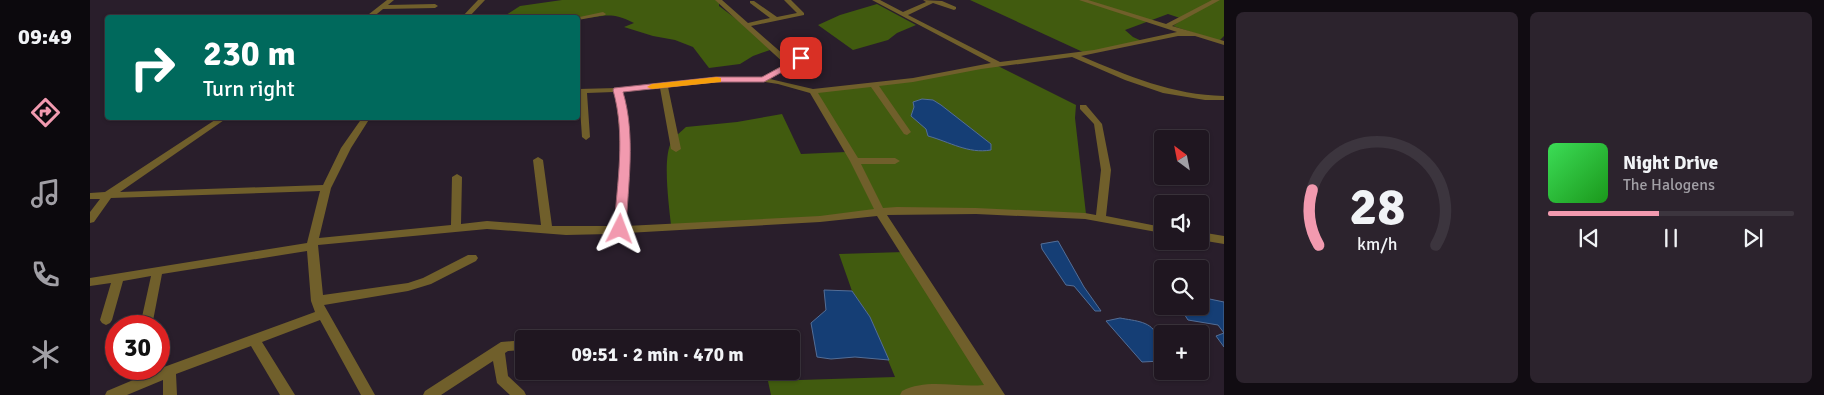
<!DOCTYPE html>
<meta charset="utf-8">
<style>
:root{--surface:#1f1620;--page:#2c232d;--text:#f1f3f6;--muted:#a19fa5;--line:#3c353e;--accent:#f29aaf}
body{margin:0;font-family:Signika,sans-serif;background:var(--page);color:var(--text);height:100vh;display:flex;flex-direction:column;font-size:19px;white-space:nowrap}
*{box-sizing:border-box;margin:0}
p{font-size:16px;color:var(--muted)}
.icon{flex:none;width:28px;height:28px;fill:none;stroke:currentColor;stroke-width:2;stroke-linecap:round;stroke-linejoin:round}
.map{position:relative;flex:1;overflow:hidden}
.drawer{display:flex;flex-direction:column;gap:12px;padding:12px;background:#110c12;width:600px}
.drawer>*{flex:none}
.hud{position:absolute;left:15px;top:15px;width:475px;height:105px;border-radius:5px;box-shadow:0 1px 4px #0004,0 0 0 1px var(--line);background:#00695c;color:#fff;overflow:hidden}
.needle{width:32px;rotate:328deg}
.controls{position:absolute;left:1064px;top:130px;display:grid;gap:10px}
.controls a{display:grid;place-items:center;width:55px;height:55px;border-radius:5px;background:var(--surface);box-shadow:0 1px 4px #0004,0 0 0 1px var(--line);font-size:25px}
.speed{position:absolute;left:15px;top:315px;display:flex;gap:10px;font-size:25px;font-weight:700;text-align:center}
.speed>*{display:grid;place-content:center;width:65px;height:65px;border-radius:50%;background:var(--surface);box-shadow:0 1px 4px #0004,0 0 0 1px var(--line);line-height:1}
.speed .limit{border:8px solid #d22;background:#fff;color:#111}
.pin{position:absolute;display:grid;place-items:center;width:42px;height:42px;color:#fff;margin:-21px;border-radius:10px;box-shadow:0 2px 8px #0006}
.me{position:absolute;width:55px;margin:-28px;rotate:3deg;stroke-linejoin:round;filter:drop-shadow(0 0 4px #0008)}
.turn{display:flex;align-items:center;gap:18px;height:105px;padding:0 15px;font-size:22px}
.turn .icon{width:65px;height:65px;stroke-width:2.5}
.turn b{display:block;font-size:35px;line-height:42px}
.drawer .tile{flex:1;display:flex;flex-direction:column;justify-content:center;gap:8px;min-width:0;padding:0 18px;border-radius:8px;background:var(--page)}
.drawer .dial{align-items:center;gap:0}
.dial svg{height:130px;overflow:visible;fill:none;stroke:var(--line);stroke-width:7;stroke-linecap:round;text-anchor:middle}
.dial text{fill:var(--text);stroke:none}
.song{display:flex;align-items:center;gap:15px}
.cover{width:60px;height:60px;border-radius:8px;background:linear-gradient(135deg,hsl(130 70% 55%),hsl(120 70% 35%))}
.played{height:5px;border-radius:2px;background:linear-gradient(90deg,var(--accent) 45%,var(--line) 45%)}
.keys{display:flex;justify-content:space-around;direction:ltr}
.drawer .tiles{flex:1;display:grid;gap:12px;grid-template-columns:repeat(2,1fr)}
.trip{position:absolute;left:425px;top:330px;width:285px;height:50px;border-radius:5px;background:var(--surface);box-shadow:0 1px 4px #0004,0 0 0 1px var(--line);font-weight:800;line-height:50px;text-align:center}
main{display:flex;flex:1;min-height:0}
.tab-bar{display:flex;flex-direction:column;width:90px;justify-content:space-around;align-items:center;background:#0c090d;color:var(--muted)}
.tab-bar .icon{width:35px;height:35px}
.tab-bar .on{color:var(--accent)}
.tab-bar b{font-size:22px;color:var(--text)}
.map>svg:first-child{display:block}
.forest{fill:#415b0f}
.water{fill:#153e75;stroke:#536e97}
.lines{fill:none;stroke-linecap:round;stroke-linejoin:round}
.minor{fill:#705f2b;fill-rule:evenodd}
.route{fill:#f29aaf;stroke:#9d6472}
.slow{fill:#f59e0b}
</style>
<main>
<nav class="tab-bar">
<b>09:49</b>
<svg class="icon on" aria-label="directions" viewBox="0 0 24 24"><path d="M12 3l9 9-9 9-9-9zM9 14v-3h6M13 9l2 2-2 2"/></svg>
<svg class="icon" aria-label="music" viewBox="0 0 24 24"><path d="M9 18V5l10-2v13"/><circle cx="6" cy="18" r="3"/><circle cx="16" cy="16" r="3"/></svg>
<svg class="icon" aria-label="phone" viewBox="0 0 24 24"><path d="M5 4h4l2 5-3 2q2 4 5 5l2-3 5 2v4C11 20 4 13 5 4z"/></svg>
<svg class="icon" aria-label="climate" viewBox="0 0 24 24"><path d="M12 3v18M4 7l16 10M4 17L20 7"/></svg>
</nav>
<div class="map">
<svg width="1134" height="395" viewBox="0 0 1134 395">
<rect width="100%" height="100%" fill="#291e2b"/>
<g class="forest">
<path d="M472,0H629V6L657,27L680,50L663,56L650,64L619,68L603,47L585,40L563,36L534,27L544,23C518,10 514,18 490,18C467,18 440,17 416,15L430,6Z"/>
<path d="M880,0H1134V36L1129,41L1083,26L1093,19L1078,14L1035,30L1043,37L1054,42L995,53Z"/>
<path d="M787,4L826,25L807,33L798,40L763,50L728,25L750,15Z"/>
<path d="M906,65L986,105L985,118L996,214C858,208 719,217 581,225C579,206 572,156 582,141C586,135 592,131 596,127L647,122L692,114L711,154L756,152L722,91L824,79Z"/>
<path d="M814,252L903,395H681L678,381L805,377L780,317L762,291L749,254Z"/>
</g>
<g class="water">
<path d="M832,99L843,100L851,105L901,144V150C878,154 860,142 838,136L836,129L821,116L824,107L823,102Z"/>
<path d="M968,241L994,287L1011,311H1005L984,286L976,285L952,249L951,244Z"/>
<path d="M734,290L762,291L780,317L799,360L765,357L741,359L727,357L721,323L736,310Z"/>
<path d="M1110,297L1134,302V347L1126,336L1134,333L1128,325L1098,320L1089,306H1110Z"/>
<path d="M1030,318C1045,321 1063,321 1067,337C1070,348 1073,349 1072,361L1052,362L1016,321Z"/>
</g>
<g class="lines">
<g class="minor">
<path d="M297,0H304L298,5L345,4L348,6L345,8L293,9L282,18H274Z"/>
<path d="M388,0H395L378,18H371Z"/>
<path d="M625,0H632L658,23L680,18L660,3V1H664L687,17L707,13L694,0H701L714,13V15L661,26L701,61L708,56L722,40H726L727,41L714,60L680,79L723,89L823,78L901,63L782,0H790L813,12L836,2L833,0L852,1L866,7V9L864,10L843,3L818,15L910,62L1004,50L1087,32L989,0H998L1076,24L1122,0H1130L1082,26L1134,41V45L1105,36H1088L991,56C1038,76 1083,95 1134,96V100H1115L1073,93L1035,80L982,57L891,69L823,82L789,86L821,132L817,135L814,134L781,87L728,93L768,158H805L810,161L805,164H771L793,208L807,207L886,208L995,213L1006,215L1011,170L1004,124L990,109V105H996L1012,124L1021,170L1016,216L1072,227V233L995,219L886,214L797,215L915,395H810L812,391C838,378 866,388 894,385L787,216L730,222L519,234L476,235L397,229L228,245L233,295L318,283L333,278L378,255H386L388,258L386,261L341,284L318,291L234,305L285,395H271L230,320L172,342L205,395H190L161,346L86,374L87,395H73V380L37,395H15L17,391L74,367L225,312L221,301L217,251L72,274L62,326H50L61,276L33,281L22,320L20,323L16,325L12,323L10,320L21,283L0,286V278L217,243L230,191L21,198L4,222L0,223V212L10,199H0V193L15,192L128,118H137L30,192L233,185L251,148L272,118H280L261,148L241,188L229,238L361,225L362,177L367,174L372,177L371,224L397,221L451,225L443,160L448,157L453,160L462,226H525C529,181 534,137 524,92L497,93L500,137L496,140L492,137L489,93H488V89L527,88L626,78L672,77L695,64ZM668,81L688,84L720,93L760,161L784,209L730,216L536,226C539,180 543,136 531,92L570,88L581,149L586,152L591,149L578,87L626,82Z"/>
<path d="M513,12L516,14L515,15L488,20V18H485Z"/>
<path d="M329,14L332,16L331,18H324Z"/>
<path d="M1110,232L1134,236V244L1110,240Z"/>
<path d="M434,340V350L418,351L415,353L418,376L434,391L436,395H420L407,383L403,361L351,395H333L335,391L411,342Z"/>
</g>
</g>
<path class="route" d="M711,56L715,58L714,60L674,82H626L533,92C546,136 538,184 536,229L534,232H526L524,229C527,183 536,135 523,90L524,88L626,77H672Z"/>
<path class="slow" d="M627,77L631,78V82L562,89L557,87L562,84Z"/>
</svg>
<div class="controls">
<a><svg class="needle" viewBox="-14 -14 28 28"><path d="M0-13l5 13h-10z" fill="#e53935"/><path d="M0 13l5-13h-10z" fill="#a19fa5"/></svg></a>
<a><svg class="icon" aria-label="sound" viewBox="0 0 24 24"><path d="M4 9h4l5-4v14l-5-4H4zM17 9q2 3 0 6"/></svg></a>
<a><svg class="icon" aria-label="search" viewBox="0 0 24 24"><circle cx="10" cy="10" r="6"/><path d="M15 15l6 6"/></svg></a>
<a>+</a>
</div>
<div class="speed"><div class="limit">30</div></div>
<div class="pin" style="left:711px;top:58px;background:#d93025"><svg class="icon" aria-label="arrive" viewBox="0 0 24 24"><path d="M6 21V4h12l-3 4 3 4H6"/></svg></div>
<svg class="me" style="left:530px;top:229px" viewBox="-20 -20 40 40"><path d="M0-17L14 15 0 8-14 15z" fill="#f29aaf" stroke="#fff" stroke-width="4"/></svg>
<div class="trip">09:51 · 2 min · 470 m</div>
<div class="hud">
<div class="turn"><svg class="icon" aria-label="right" viewBox="0 0 24 24"><path d="M7 20v-9h11M14 6l5 5-5 5"/></svg><div><b>230 m</b>Turn right</div></div>
</div>
</div>
<section class="drawer">
<div class="tiles">
<div class="tile dial"><svg viewBox="0 0 100 80">
<path d="M14 69A42 42 0 1 1 86 69"/>
<path d="M14 69A42 42 0 0 1 10 35" stroke="#f29aaf"/>
<text x="50" y="56" font-size="32" font-weight="700">28</text>
<text x="50" y="72" font-size="11">km/h</text>
</svg></div>
<div class="tile">
<div class="song"><i class="cover"></i><div><b>Night Drive</b><p>The Halogens</p></div></div>
<div class="played"></div>
<div class="keys"><svg class="icon" aria-label="previous" viewBox="0 0 24 24"><path d="M18 5L8 12l10 7zM5 5v14"/></svg><svg class="icon" aria-label="pause" viewBox="0 0 24 24"><path d="M8 5v14M16 5v14"/></svg><svg class="icon" aria-label="next" viewBox="0 0 24 24"><path d="M6 5l10 7-10 7zM19 5v14"/></svg></div>
</div>
</div>
</section>
</main>
